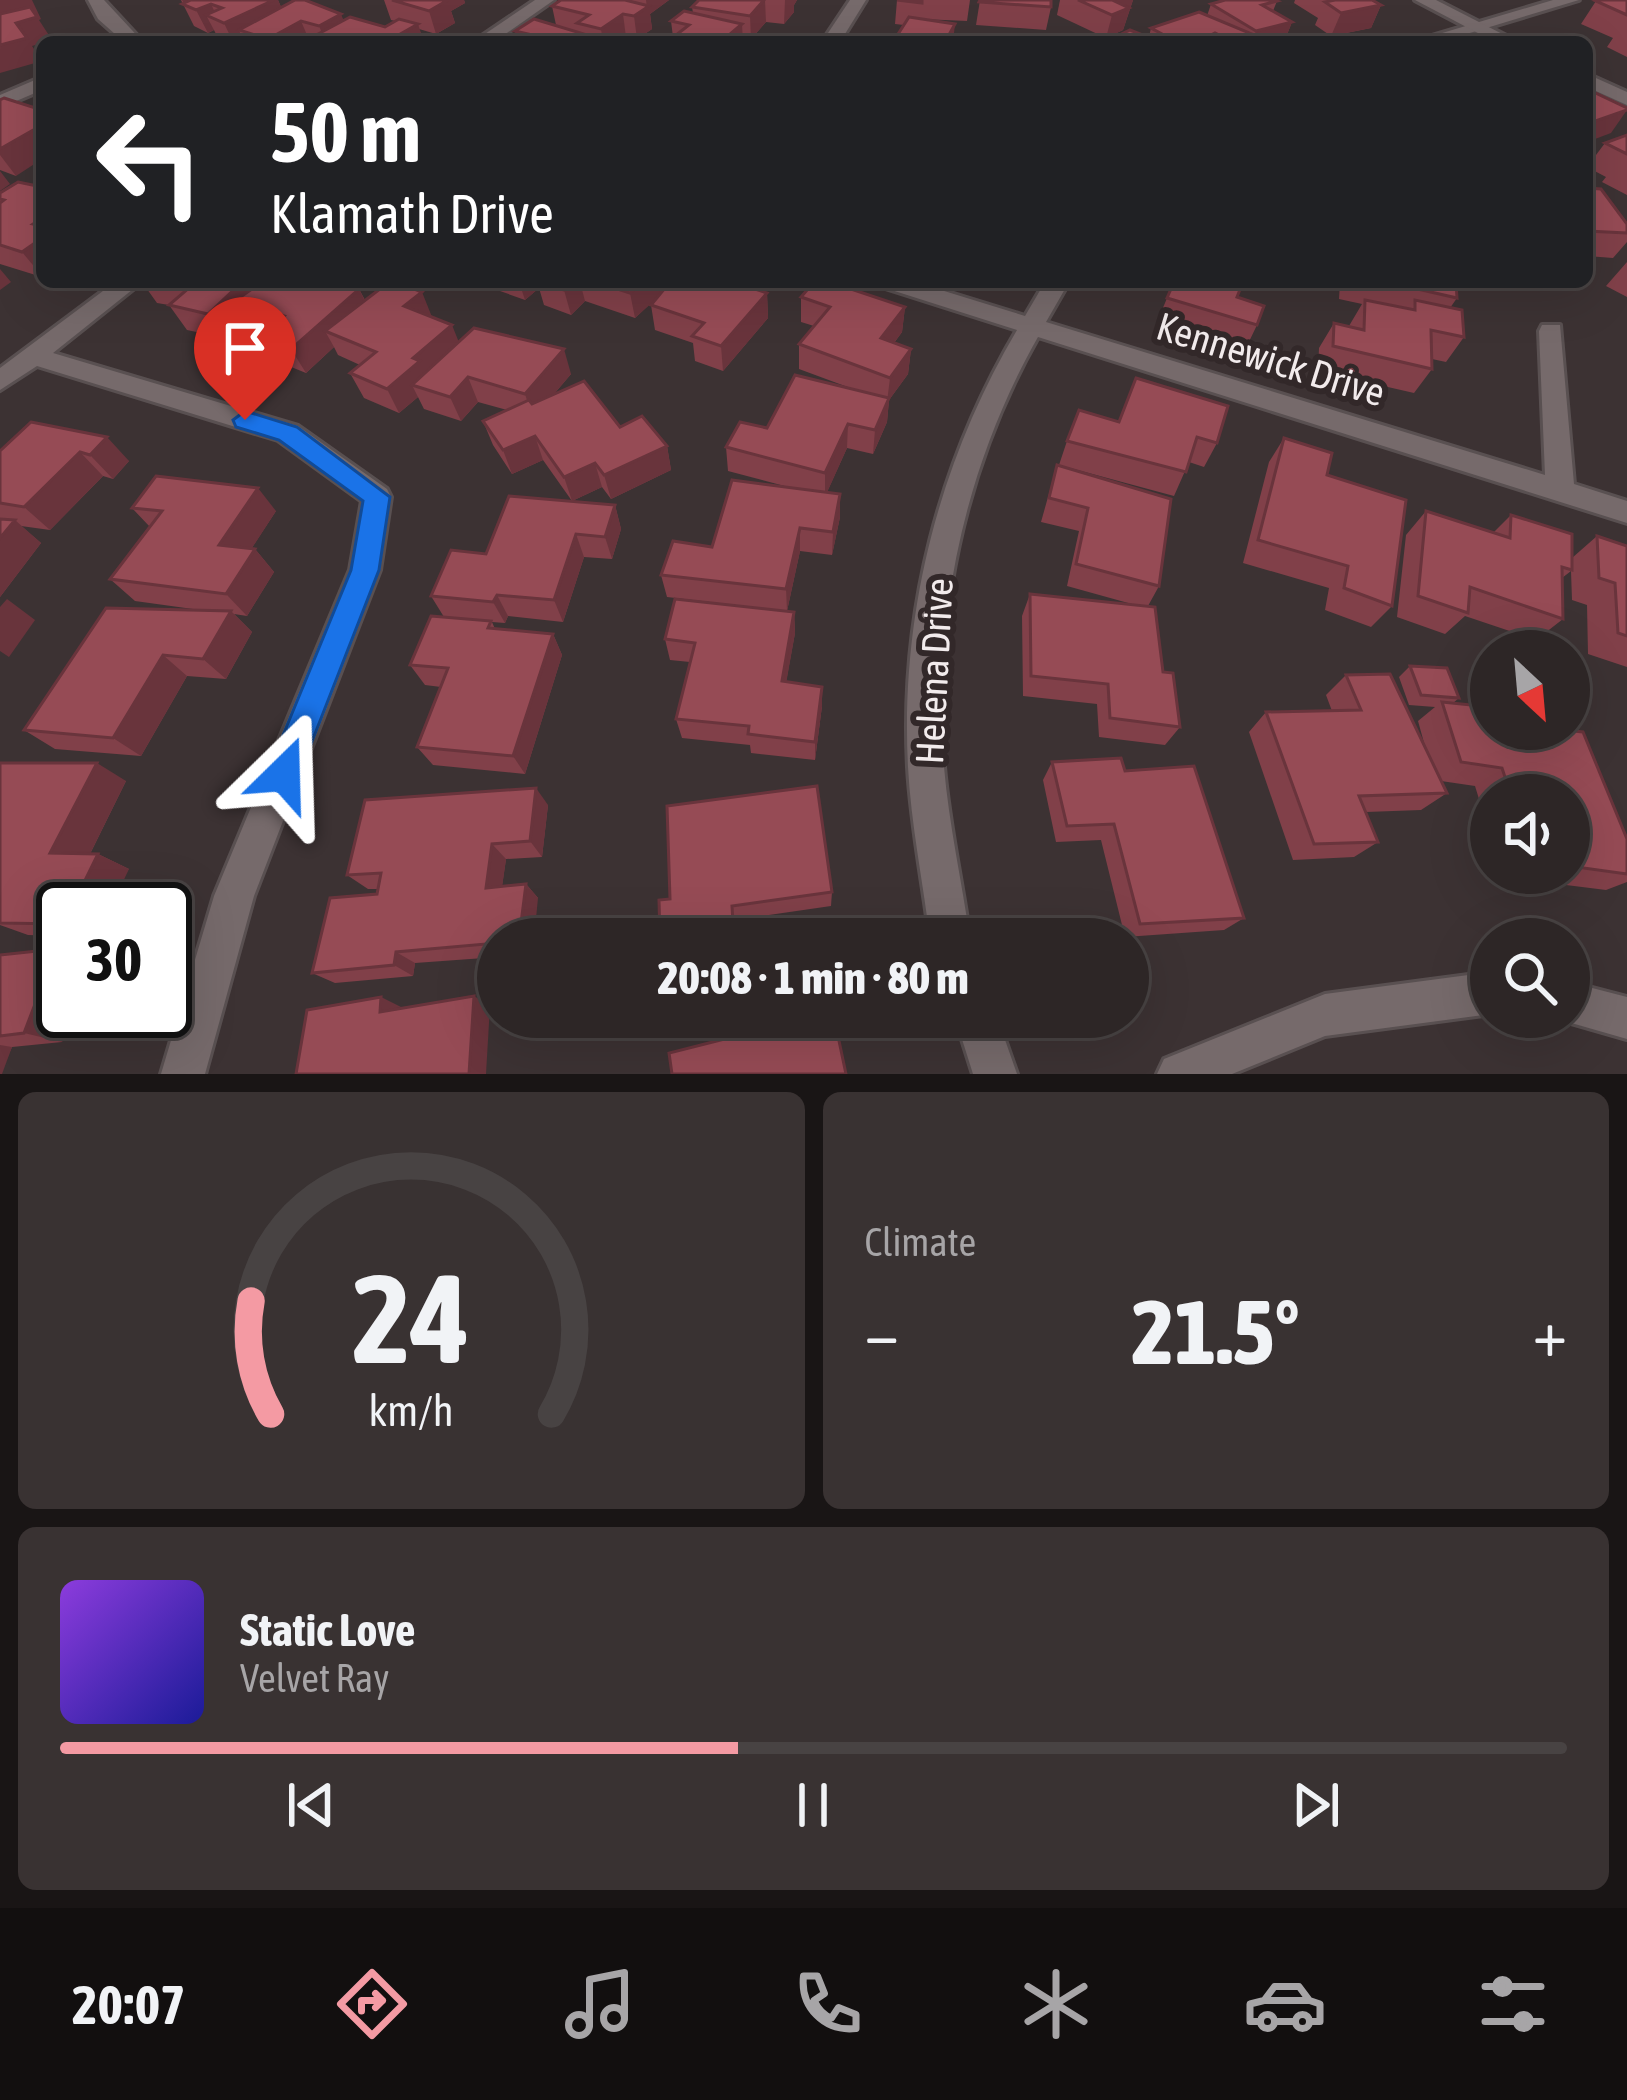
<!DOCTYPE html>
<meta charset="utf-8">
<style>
:root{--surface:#2d2626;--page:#393232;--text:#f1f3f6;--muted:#a7a5a7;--line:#484343;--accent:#f49aa3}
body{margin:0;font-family:"Asap Condensed",sans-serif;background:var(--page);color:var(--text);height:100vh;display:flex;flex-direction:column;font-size:45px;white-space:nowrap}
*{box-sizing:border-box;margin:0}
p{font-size:39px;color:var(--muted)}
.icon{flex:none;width:66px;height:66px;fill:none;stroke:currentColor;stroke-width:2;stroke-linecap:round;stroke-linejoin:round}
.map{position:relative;height:1074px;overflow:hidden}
.sheet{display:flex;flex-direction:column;gap:18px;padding:18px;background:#191515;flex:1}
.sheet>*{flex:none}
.banner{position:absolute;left:36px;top:36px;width:1557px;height:252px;border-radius:18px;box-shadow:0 12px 48px #0002,0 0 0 3px var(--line);background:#202124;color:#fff;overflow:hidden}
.needle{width:78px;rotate:154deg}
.buttons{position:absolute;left:1470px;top:630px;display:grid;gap:24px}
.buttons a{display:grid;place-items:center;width:120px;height:120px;border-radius:50%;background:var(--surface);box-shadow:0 12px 48px #0002,0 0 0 3px var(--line);font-size:60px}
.speed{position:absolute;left:36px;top:882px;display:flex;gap:24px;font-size:60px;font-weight:700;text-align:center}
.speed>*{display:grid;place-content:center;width:156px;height:156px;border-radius:50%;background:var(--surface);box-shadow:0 12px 48px #0002,0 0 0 3px var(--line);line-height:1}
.speed .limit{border:6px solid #111;border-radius:18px;background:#fff;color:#111}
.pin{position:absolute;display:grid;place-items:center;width:102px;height:102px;color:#fff;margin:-123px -51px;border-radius:50% 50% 50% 0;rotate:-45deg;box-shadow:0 0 12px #0007}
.pin .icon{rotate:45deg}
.me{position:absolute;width:132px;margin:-66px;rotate:22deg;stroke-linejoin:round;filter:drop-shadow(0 0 9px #0008)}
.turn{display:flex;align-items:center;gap:42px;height:252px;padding:0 36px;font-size:54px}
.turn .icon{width:156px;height:156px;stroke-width:2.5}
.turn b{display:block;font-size:84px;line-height:102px}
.big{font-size:90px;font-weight:800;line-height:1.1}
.sheet .widget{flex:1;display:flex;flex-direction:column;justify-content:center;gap:18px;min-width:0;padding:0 42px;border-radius:18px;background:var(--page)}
.sheet .dial{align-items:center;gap:0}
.dial svg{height:312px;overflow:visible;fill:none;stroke:var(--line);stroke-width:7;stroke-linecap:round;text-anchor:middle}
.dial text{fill:var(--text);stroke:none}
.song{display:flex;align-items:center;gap:36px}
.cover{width:144px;height:144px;border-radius:18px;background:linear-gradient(135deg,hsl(270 70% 55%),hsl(240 70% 35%))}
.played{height:12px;border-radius:6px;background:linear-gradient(90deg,var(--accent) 45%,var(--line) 45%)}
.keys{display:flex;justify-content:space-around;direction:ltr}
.heat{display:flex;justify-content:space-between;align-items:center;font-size:66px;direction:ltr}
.sheet .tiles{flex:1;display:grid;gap:18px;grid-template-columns:1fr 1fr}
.widget:last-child{grid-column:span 2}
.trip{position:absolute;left:477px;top:918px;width:672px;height:120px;border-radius:60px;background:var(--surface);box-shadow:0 12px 48px #0002,0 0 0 3px var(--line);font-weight:800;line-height:120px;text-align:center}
.tabs{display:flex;height:192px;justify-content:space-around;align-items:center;background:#120f0f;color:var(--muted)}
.tabs .icon{width:84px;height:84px}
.tabs .current{color:var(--accent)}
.tabs b{font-size:54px;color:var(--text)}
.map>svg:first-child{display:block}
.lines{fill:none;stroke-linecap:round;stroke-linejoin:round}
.street-casing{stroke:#595051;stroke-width:6}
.secondary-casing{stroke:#595051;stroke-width:6}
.street{fill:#766a6b;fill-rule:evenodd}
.secondary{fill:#766a6b;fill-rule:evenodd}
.wall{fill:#814049}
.shaded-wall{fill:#69343c}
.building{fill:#964b55;stroke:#69343c;stroke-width:3}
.route{fill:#1a73e8;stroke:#114b97;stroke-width:3}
.labels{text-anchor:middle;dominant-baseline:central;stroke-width:12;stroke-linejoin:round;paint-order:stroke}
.street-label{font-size:39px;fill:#f2ebec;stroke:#322829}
</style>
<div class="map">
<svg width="1627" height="1074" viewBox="0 0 1627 1074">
<rect width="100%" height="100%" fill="#3c3233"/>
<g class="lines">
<g class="street-casing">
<g id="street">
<path d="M88,0H104L143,42H124L98,19Z"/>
<path d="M535,0H554L494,42H473Z"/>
<path d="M850,0H866L840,42H822Z"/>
<path d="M1553,0H1579L1440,42H1412Z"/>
<path d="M42,77V90L0,108V95Z"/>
<path d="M115,282H142L53,353L298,426L387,489L391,497L380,570L254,896L205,1074H161L214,896L350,570L362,501L278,440L37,366L0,390V368Z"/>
<path d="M878,282H915L1025,316L1045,282H1069L1046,322L1545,475L1539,331L1542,325H1560L1574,484L1627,501V523L1038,337C964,467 932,619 944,767C949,825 962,882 970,939H930C923,882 911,824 908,767C900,613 939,462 1017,330L882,287Z"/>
<path d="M1491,972V1014L1325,1036L1232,1074H1157L1164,1059L1325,994Z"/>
<path d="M1569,982L1627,997V1039L1554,1018L1569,1017Z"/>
<path d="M955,1017H997L1017,1074H973Z"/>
</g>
</g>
<g class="secondary-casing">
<g id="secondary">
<path d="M1415,0H1436L1518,42H1495Z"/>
<path d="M1587,74L1627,92V105L1587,87Z"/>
</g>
</g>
<use href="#street" class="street"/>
<use href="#secondary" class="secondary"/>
</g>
<g class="wall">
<path d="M181,0H278L281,7L385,27L395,21L391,20L384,0H464L465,3L451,11L455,23L436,34L419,29L424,42H227L218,38L214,30L208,33L194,26Z"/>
<path d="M561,0H669L650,14L652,29L637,39L626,37L619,42H498L517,37L515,31L556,25L552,6Z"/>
<path d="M699,0H797L794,5V12L784,24L766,22L751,39L743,38V42H667L673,37L671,21L693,13L692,7Z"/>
<path d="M897,0H970L967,21L921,19L904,25L895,24Z"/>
<path d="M980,0L1051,7L1046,30L976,25Z"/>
<path d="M1060,0H1133L1123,30L1106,38L1057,15Z"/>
<path d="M1295,0H1372L1381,5L1371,28L1331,36L1315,25L1318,18L1294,3Z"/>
<path d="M1627,0V57L1607,47L1613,38L1581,24L1596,1Z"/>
<path d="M1277,1L1273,11L1292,22L1284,42H1105L1149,37L1151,28L1207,16L1211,4Z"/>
<path d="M0,100L16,176L0,170Z"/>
<path d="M1627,135V195L1602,182L1606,177L1587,167L1605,143Z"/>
<path d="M42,187V277L0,264V193Z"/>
<path d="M1587,188L1627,224V242L1613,258L1587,256Z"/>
<path d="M1627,262V297L1606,286Z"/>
<path d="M142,282H258L254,287L344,283L359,289L365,300L432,317L459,342L571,374L554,394L620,427L667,446L671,470L611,499L602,487L572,501L543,460L512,474L493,445L483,421L507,410L478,402L461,421L424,409L418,397L399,413L364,398L350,373L360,365L338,355L334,347L306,373L274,360L258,335L268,328L254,323L249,315L225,338L187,330L169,305L157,303Z"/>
<path d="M497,282H733L767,293L768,318L723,371L695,361L693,343L655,330L651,305L654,300L635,318L585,301L571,315L544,305L539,288L525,300L500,291Z"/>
<path d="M1144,282H1243L1237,297L1257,325L1245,350L1157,322L1170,291Z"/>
<path d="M1340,282H1456L1457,298L1450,308L1464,337L1446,362L1432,359V369L1414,393L1318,371L1319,348L1334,323L1349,326L1362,304L1339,299Z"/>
<path d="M801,297L905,307L902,332L894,343L911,349L908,374L889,400L887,422L873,454L847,448L827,492L840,494V517L832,555L800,551L787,611L667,597L661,575L712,547L792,488L728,471L726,447L853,389L799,369V344L814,326L801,322Z"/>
<path d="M1136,378L1217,443L1204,467L1189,462L1174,496L1059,465L1067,441L1119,422Z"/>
<path d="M31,422L129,461L113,479L103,476L50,530L21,526L41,543L0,597V451Z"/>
<path d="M1284,438L1392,606L1371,627L1325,610L1329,588L1243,563L1269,462Z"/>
<path d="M1057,465L1159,586L1148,606L1163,672L1180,727L1165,745L1099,737L1097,704L1023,696L1022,616L1030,594L1139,606L1067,586L1079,531L1041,522Z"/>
<path d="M615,505L621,529L612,559L584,557L563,622L508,616L505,623L492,622L495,629L553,634L562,655L525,774L433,765L417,747L441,687L425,685L410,665L444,617L431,596L486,554Z"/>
<path d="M132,508L276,511L251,549H255L274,572L247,616L234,614L252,632L226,679L187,676L141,756L55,749L24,730L200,610L135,601L110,579L150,527Z"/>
<path d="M1426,511L1493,533L1511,515L1572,558L1597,536L1627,546V667L1588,654L1587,605L1572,600L1571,571L1562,578L1563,619L1536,640L1465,616L1445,634L1397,617L1406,535Z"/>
<path d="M794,612L795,633L786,682L822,706L815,760L751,753L750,745L682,738L676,719L690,662L670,660L665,639Z"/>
<path d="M1410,666L1459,698L1453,703L1627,839V882L1606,890L1503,877L1502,873H1569V795H1491V838L1475,786L1441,781L1447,793L1421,810L1366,812L1378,842L1354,857L1293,860L1249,732L1266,712L1332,711L1326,695L1346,675L1426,750L1418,721L1435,707L1409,705L1399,677Z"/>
<path d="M1052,762L1125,771L1244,918L1224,930L1125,937L1101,840L1056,842L1043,780Z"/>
<path d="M0,763L126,781L90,854H98L129,869L63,909V936L28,935L0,925Z"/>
<path d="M548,805L542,857L506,859L502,886L526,884L538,898L498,939V957L415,963L413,976L335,983L312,973L377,894L378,889H368L347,875Z"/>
<path d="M832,892L831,906L735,920L737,939H660L659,900Z"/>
<path d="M56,949L63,951V1011H73L62,1042L12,1047L0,1074V955Z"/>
</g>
<g class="shaded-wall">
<path d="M0,0H32L41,19L39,20L52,40L32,46L42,61L0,73Z"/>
<path d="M182,0H237L211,4L219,21L206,15L214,30L208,33L196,10L185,5Z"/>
<path d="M274,0H278L287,21L239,30L244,42H233L224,23Z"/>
<path d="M433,0H464L465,3L451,11L455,23L436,34L429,11Z"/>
<path d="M646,0H669L650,14L652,29L637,39L634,16L647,8Z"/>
<path d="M765,0L766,22L751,39L750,16Z"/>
<path d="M785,0H797L794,5V12L784,24Z"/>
<path d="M1110,0H1133L1123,30L1106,38L1112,15Z"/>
<path d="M1381,5L1371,28L1331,36L1341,13Z"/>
<path d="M341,14L350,37L326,42L319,26Z"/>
<path d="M623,14L626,37L619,42H603L601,29Z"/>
<path d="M301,21L310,42H270L268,39Z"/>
<path d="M1292,22L1284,42H1252L1256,31Z"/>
<path d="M418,24L424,42H386Z"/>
<path d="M742,24L743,42H722Z"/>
<path d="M955,24L953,42H945Z"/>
<path d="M1252,34L1249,42L1231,41Z"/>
<path d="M1627,110L1611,133L1587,142V124Z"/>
<path d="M42,125V159L16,176L0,155V149Z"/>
<path d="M0,171L10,184L0,191Z"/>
<path d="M42,238V276L22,252Z"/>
<path d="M0,269L11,282L0,290Z"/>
<path d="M232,282H258L253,286L263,302L239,298L249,315L225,338L208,314Z"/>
<path d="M519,282H537L539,288L525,300Z"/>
<path d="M572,282H580L585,301L571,315L564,290Z"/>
<path d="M643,282H675L635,318L630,293Z"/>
<path d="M359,289L371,313L325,331L334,347L306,373L291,349Z"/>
<path d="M422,292L432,317L404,306Z"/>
<path d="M767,293L768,318L723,371L721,346Z"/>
<path d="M905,307L902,332L879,363L881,338Z"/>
<path d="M452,325L462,350L412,385L418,397L399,413L387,389L413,358Z"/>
<path d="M564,349L571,374L533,419L525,394Z"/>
<path d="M911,349L908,374L889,400L887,422L873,454L875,430L887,402L890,378Z"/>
<path d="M468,377L478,402L461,421L450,397Z"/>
<path d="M848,424L847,448L825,497V473Z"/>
<path d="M535,436L543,460L512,474L503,450Z"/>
<path d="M107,437L129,461L113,479L90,455Z"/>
<path d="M667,446L671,470L611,499L604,475Z"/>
<path d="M80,452L103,476L50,530L24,507Z"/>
<path d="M595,463L602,487L572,501L564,477Z"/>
<path d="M258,488L276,511L239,568L219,545Z"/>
<path d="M840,494V517L832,555L833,532Z"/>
<path d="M615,505L621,529L612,559L605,537Z"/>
<path d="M15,520L41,543L0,597V538Z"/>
<path d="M800,528V551L787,611L786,589Z"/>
<path d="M576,534L584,557L563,622L554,600Z"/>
<path d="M255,549L274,572L247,616L226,594Z"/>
<path d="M497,595L508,616L505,623L493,602Z"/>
<path d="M7,599L35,620L9,657L0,651V607Z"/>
<path d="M231,611L252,632L226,679L203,659Z"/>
<path d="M794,612L795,633L783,701L782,681Z"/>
<path d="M553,634L562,655L525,774L513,756Z"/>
<path d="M163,655L187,676L141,756L113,738Z"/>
<path d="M822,687V706L815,760V742Z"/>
<path d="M97,763L126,781L83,868L50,853Z"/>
<path d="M536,788L548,805L542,857L530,841Z"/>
<path d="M492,844L506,859L500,902L486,888Z"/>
<path d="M98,854L129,869L110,909H71Z"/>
<path d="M526,884L538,898L534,939H519Z"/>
<path d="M56,949L63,951V1011H73L62,1042L24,1033Z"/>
<path d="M396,952L415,963L413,976L394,965Z"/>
<path d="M474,996L490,1006L486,1074H469Z"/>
<path d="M381,997L401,1007L380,1012Z"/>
<path d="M0,1045L12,1047L2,1074H0Z"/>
</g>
<g class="building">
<path d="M191,0H274L224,23L206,15L222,8L211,4L196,10L182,4Z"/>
<path d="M295,0H305L341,14L319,26L301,21L268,39L239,30Z"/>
<path d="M392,0H448L429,11Z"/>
<path d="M561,0H625L649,6L634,16L623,14L601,29L577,23L589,15L552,6Z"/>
<path d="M699,0H764L750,16L692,7Z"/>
<path d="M897,0H922V3Z"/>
<path d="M980,0H1051V7L979,2Z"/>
<path d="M1078,0H1112L1129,8L1112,15Z"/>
<path d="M1225,0H1274L1277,1L1262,5L1292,22L1256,31L1211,4Z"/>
<path d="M1335,0H1372L1381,5L1341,13L1325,2Z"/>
<path d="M1601,0H1627V15L1596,1Z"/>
<path d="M30,7L37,17L16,23L27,38L0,45V14Z"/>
<path d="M684,11L742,24L722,41L727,42H667L689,25L671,21Z"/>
<path d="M1199,12L1252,34L1231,41L1215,33L1209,36L1220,42H1177L1151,28Z"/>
<path d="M350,17L385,27L399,19L418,24L386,42H303Z"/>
<path d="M909,17L955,24L945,42H893Z"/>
<path d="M534,19L584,34L573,42H498L509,35L526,39L532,35L515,31Z"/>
<path d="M1130,30L1160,42H1105Z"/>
<path d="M1587,89L1627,108V110L1587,124Z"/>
<path d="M4,98L42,110V125L0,149V100Z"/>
<path d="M1627,135V154L1605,143Z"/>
<path d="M18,182L42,187V218L33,224L42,226V238L22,252L0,245V203L4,200L0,199V193Z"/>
<path d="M1587,188L1601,189L1627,224V233L1587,231Z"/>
<path d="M158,282H242L208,314L169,305L189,288Z"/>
<path d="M262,282H341L359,289L291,349L258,335L284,316L239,298Z"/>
<path d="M389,282H396L422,292L404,306L452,325L413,358L420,361L387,389L350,373L376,352L325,331Z"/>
<path d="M541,282H572L564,290Z"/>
<path d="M596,282H643L630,293Z"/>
<path d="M670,282H733L767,293L721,346L692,336L704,323L651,305Z"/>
<path d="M814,282H830L905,307L881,338L911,349L890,378L799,344L830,307L801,297Z"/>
<path d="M1174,282H1243L1237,297L1264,306L1257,325L1167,298Z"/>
<path d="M1387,282H1456L1457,298Z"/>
<path d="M1365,300L1415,310V300L1462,310L1464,337L1431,330L1432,369L1333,346L1334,323L1364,330Z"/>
<path d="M474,328L564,349L525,394L468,377L450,397L412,385Z"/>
<path d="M795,375L889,398L875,430L848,424L825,473L726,447L740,422L767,428Z"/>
<path d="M1136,378L1228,406L1217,443L1197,437L1186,472L1067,441L1079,410L1119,422Z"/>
<path d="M584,381L620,427L642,416L667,446L604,475L595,463L564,477L535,436L503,450L483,421L529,400L532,404Z"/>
<path d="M31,422L107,437L90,455L80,452L24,507L0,503V451Z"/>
<path d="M1284,438L1332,453L1327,475L1406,500L1392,606L1344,588L1348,566L1258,540Z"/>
<path d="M1057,465L1171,499L1159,586L1076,564L1088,508L1049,498Z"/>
<path d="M156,476L258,488L219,545L255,549L226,594L110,579L162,511L132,508Z"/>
<path d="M732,480L840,494L833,532L800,528L786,589L661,575L673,541L712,547Z"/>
<path d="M509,496L615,505L605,537L576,534L554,600L497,595L493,602L431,596L451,550L486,554Z"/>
<path d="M1426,511L1510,538L1511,515L1572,534V570L1562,567L1563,619L1470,587L1468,613L1418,596Z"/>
<path d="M0,519L15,520L0,538Z"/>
<path d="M1597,536L1627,546V636L1618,633L1615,583L1599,578Z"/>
<path d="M1030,594L1155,607L1163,672L1173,673L1180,727L1110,718L1108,684L1031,676Z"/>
<path d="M675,599L794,612L782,681L822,687L815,742L748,734L749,726L676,719L695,643L665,639Z"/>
<path d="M106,608L231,611L203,659L163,655L113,738L24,730Z"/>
<path d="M431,616L491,621L488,628L553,634L513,756L417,747L448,668L410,665Z"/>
<path d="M1410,666L1447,668L1459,698L1421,695Z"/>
<path d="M1390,674L1447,793L1359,796L1378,842L1314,844L1266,712L1361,710L1346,675Z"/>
<path d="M1442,702L1491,707V729H1554L1583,732L1627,839V874L1569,866V795H1511L1502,768L1461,762Z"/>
<path d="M1121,758L1125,771L1194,766L1244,918L1140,924L1114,824L1067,826L1052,762Z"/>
<path d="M0,763H97L50,853L98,854L71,909H63V924L0,923Z"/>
<path d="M817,786L832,892L732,906L734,939H660L659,900L670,899L667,806Z"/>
<path d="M536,788L530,841L492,844L486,888L526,884L519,939H498V943L396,952L394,965L312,973L330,898L377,894L381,873L347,875L365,800Z"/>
<path d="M56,949L24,1033L0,1036V955Z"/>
<path d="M474,996L469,1074H296L307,1010L381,997L380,1012Z"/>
<path d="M769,1017H834L846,1074H672L669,1053L760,1030L759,1020Z"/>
</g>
<path class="route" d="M245,411L297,427L390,497L379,570L295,785L284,789L272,785L267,774L351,570L363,501L279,440L236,427L233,420Z"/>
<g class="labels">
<g class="street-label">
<text transform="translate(1271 359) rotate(17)">Kennewick Drive</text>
<text transform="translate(934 671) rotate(-87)">Helena Drive</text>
</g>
</g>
</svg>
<div class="buttons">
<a><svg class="needle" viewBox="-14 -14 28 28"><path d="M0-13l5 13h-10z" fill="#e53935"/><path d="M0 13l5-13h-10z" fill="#a7a5a7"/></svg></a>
<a><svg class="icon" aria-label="sound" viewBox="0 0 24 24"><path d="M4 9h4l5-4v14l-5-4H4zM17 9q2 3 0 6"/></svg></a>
<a><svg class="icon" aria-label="search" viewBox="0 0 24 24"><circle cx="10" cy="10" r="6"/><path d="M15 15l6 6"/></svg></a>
</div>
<div class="speed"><div class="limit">30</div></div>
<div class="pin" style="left:245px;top:420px;background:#d93025"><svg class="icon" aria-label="arrive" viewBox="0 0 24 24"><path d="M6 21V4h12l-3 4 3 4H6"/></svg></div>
<svg class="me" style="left:284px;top:774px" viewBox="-20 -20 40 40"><path d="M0-17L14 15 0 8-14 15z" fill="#1a73e8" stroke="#fff" stroke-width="4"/></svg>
<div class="trip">20:08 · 1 min · 80 m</div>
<div class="banner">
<div class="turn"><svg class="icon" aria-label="left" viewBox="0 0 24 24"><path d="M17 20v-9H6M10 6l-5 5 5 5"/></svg><div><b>50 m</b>Klamath Drive</div></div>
</div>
</div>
<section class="sheet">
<div class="tiles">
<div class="widget dial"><svg viewBox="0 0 100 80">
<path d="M14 69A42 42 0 1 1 86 69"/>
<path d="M14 69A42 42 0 0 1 9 40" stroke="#f49aa3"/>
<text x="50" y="56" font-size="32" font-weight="700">24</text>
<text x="50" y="72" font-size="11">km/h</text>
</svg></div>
<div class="widget"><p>Climate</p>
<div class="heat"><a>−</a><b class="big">21.5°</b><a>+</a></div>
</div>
<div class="widget">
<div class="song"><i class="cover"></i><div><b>Static Love</b><p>Velvet Ray</p></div></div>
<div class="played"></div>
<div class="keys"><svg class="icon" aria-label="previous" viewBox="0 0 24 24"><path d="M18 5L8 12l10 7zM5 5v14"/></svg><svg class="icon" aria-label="pause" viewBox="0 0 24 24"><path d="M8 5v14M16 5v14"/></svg><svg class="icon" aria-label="next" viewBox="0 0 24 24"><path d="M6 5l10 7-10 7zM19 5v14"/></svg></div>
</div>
</div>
</section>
<nav class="tabs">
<b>20:07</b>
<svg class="icon current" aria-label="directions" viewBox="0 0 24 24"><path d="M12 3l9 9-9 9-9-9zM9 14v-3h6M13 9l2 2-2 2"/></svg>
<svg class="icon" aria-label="music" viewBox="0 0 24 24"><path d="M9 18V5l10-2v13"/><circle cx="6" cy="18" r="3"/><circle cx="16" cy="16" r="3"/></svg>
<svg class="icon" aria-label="phone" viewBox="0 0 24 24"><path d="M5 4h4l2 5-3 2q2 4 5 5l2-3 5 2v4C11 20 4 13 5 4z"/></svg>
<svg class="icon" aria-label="climate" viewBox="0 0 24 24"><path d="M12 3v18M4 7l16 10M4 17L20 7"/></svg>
<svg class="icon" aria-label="car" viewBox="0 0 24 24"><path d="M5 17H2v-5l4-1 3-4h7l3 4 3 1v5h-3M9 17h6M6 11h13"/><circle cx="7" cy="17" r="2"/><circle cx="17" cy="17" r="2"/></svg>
<svg class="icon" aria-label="filters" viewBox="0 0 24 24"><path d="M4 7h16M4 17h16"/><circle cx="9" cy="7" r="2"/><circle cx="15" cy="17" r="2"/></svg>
</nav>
